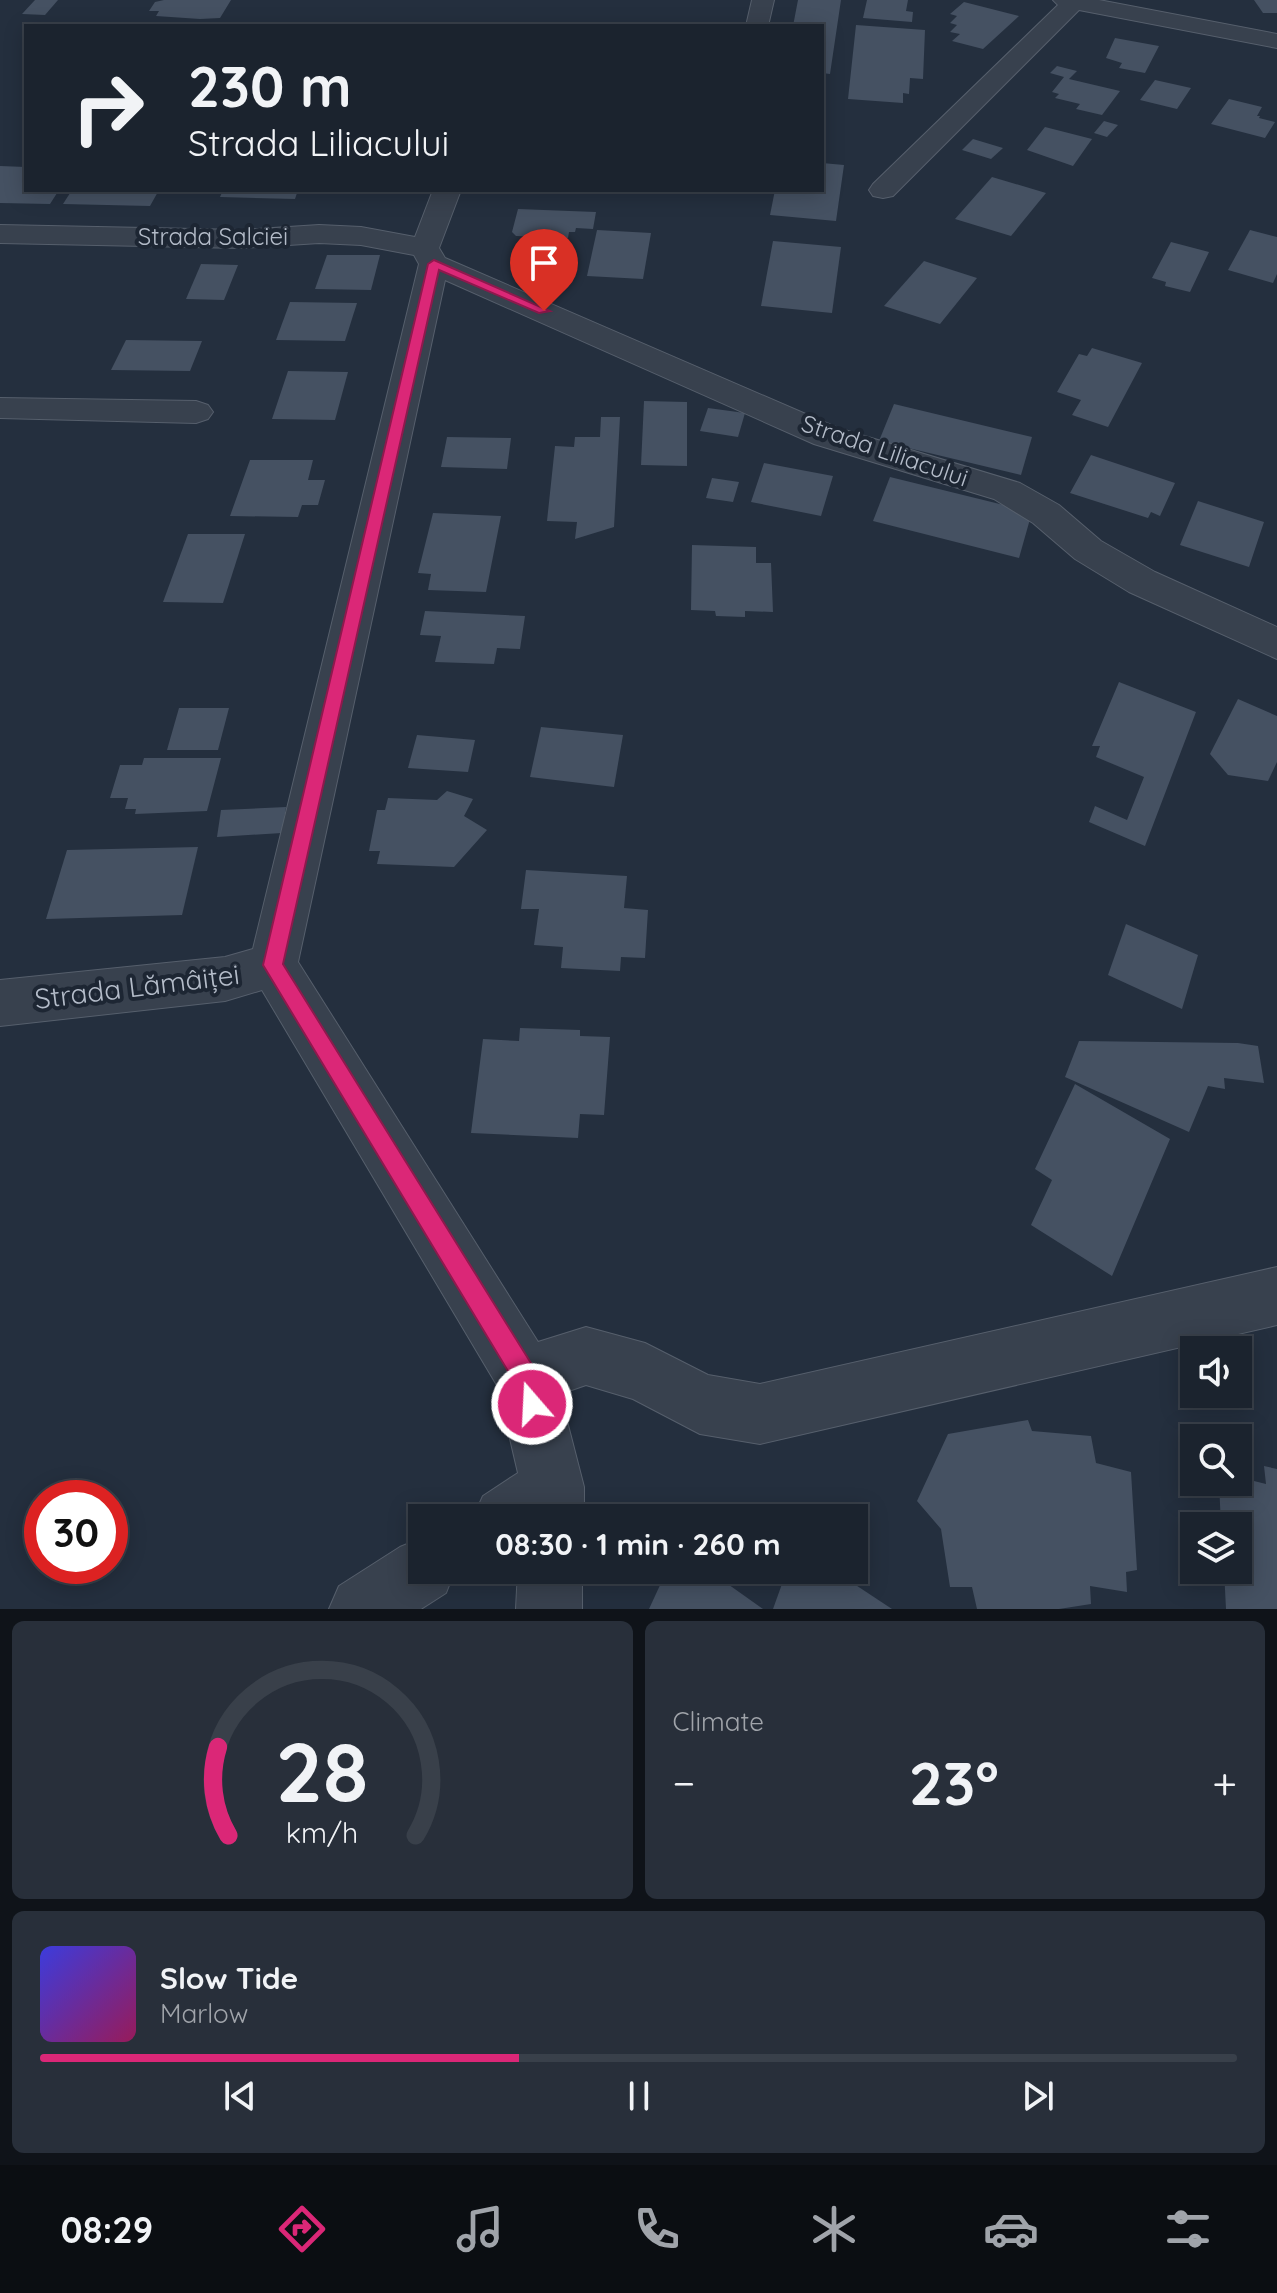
<!DOCTYPE html>
<meta charset="utf-8">
<style>
:root{--surface:#1b232e;--page:#282f3a;--text:#f1f3f6;--muted:#a0a4aa;--line:#39404a;--accent:#db2777}
body{margin:0;font-family:Quicksand,sans-serif;background:var(--page);color:var(--text);height:100vh;display:flex;flex-direction:column;font-size:30px;white-space:nowrap}
*{box-sizing:border-box;margin:0}
p{font-size:26px;color:var(--muted)}
.icon{flex:none;width:44px;height:44px;fill:none;stroke:currentColor;stroke-width:2;stroke-linecap:round;stroke-linejoin:round}
.map{position:relative;height:1609px;overflow:hidden}
.sheet{display:flex;flex-direction:column;gap:12px;padding:12px;background:#0f1319;flex:1}
.sheet>*{flex:none}
.banner{position:absolute;left:24px;top:24px;width:800px;height:168px;border-radius:0px;box-shadow:0 4px 20px #0003,0 0 0 2px var(--line);background:#1b232e;color:var(--text);overflow:hidden}
.tools{position:absolute;left:1180px;top:1336px;display:grid;gap:16px}
.tools a{display:grid;place-items:center;width:72px;height:72px;border-radius:0px;background:var(--surface);box-shadow:0 4px 20px #0003,0 0 0 2px var(--line);font-size:40px}
.speed{position:absolute;left:24px;top:1480px;display:flex;gap:16px;font-size:40px;font-weight:700;text-align:center}
.speed>*{display:grid;place-content:center;width:104px;height:104px;border-radius:50%;background:var(--surface);box-shadow:0 4px 20px #0003,0 0 0 2px var(--line);line-height:1}
.speed .limit{border:12px solid #d22;background:#fff;color:#111}
.pin{position:absolute;display:grid;place-items:center;width:68px;height:68px;color:#fff;margin:-82px -34px;border-radius:50% 50% 50% 0;rotate:-45deg;box-shadow:0 0 8px #0007}
.pin .icon{rotate:45deg}
.me{position:absolute;width:88px;margin:-44px;rotate:341deg;stroke-linejoin:round;filter:drop-shadow(0 0 6px #0008)}
.turn{display:flex;align-items:center;gap:28px;height:168px;padding:0 32px;font-size:36px}
.turn .icon{width:104px;height:104px;stroke-width:2.5}
.turn b{display:block;font-size:56px;line-height:68px}
.big{font-size:60px;font-weight:700;line-height:1.1}
.sheet .widget{flex:1;display:flex;flex-direction:column;justify-content:center;gap:12px;min-width:0;padding:0 28px;border-radius:12px;background:var(--page)}
.sheet .dial{align-items:center;gap:0}
.dial svg{height:208px;overflow:visible;fill:none;stroke:var(--line);stroke-width:7;stroke-linecap:round;text-anchor:middle}
.dial text{fill:var(--text);stroke:none}
.song{display:flex;align-items:center;gap:24px}
.cover{width:96px;height:96px;border-radius:12px;background:linear-gradient(135deg,hsl(240 70% 55%),hsl(330 70% 35%))}
.played{height:8px;border-radius:4px;background:linear-gradient(90deg,var(--accent) 40%,var(--line) 40%)}
.keys{display:flex;justify-content:space-around;direction:ltr}
.heat{display:flex;justify-content:space-between;align-items:center;font-size:44px;direction:ltr}
.sheet .tiles{flex:1;display:grid;gap:12px;grid-template-columns:1fr 1fr}
.widget:last-child{grid-column:span 2}
.trip{position:absolute;left:408px;top:1504px;width:460px;height:80px;border-radius:0px;background:var(--surface);box-shadow:0 4px 20px #0003,0 0 0 2px var(--line);font-weight:700;line-height:80px;text-align:center}
.menu{display:flex;height:128px;justify-content:space-around;align-items:center;background:#0b0e12;color:var(--muted)}
.menu .icon{width:56px;height:56px}
.menu .current{color:var(--accent)}
.menu b{font-size:36px;color:var(--text)}
.map>svg:first-child{display:block}
.building{fill:#455162}
.lines{fill:none;stroke-linecap:round;stroke-linejoin:round}
.minor-casing{stroke:#565f6c;stroke-width:2}
.minor{fill:#38414e;fill-rule:evenodd}
.route{fill:#db2777;stroke:#8e194d;stroke-width:2}
.labels{text-anchor:middle;dominant-baseline:central;stroke-width:8;stroke-linejoin:round;paint-order:stroke}
.far-street-label{font-size:24px;fill:#b4bcc9;stroke:#1d2633}
.street-label{font-size:28px;fill:#b4bcc9;stroke:#1d2633}
</style>
<div class="map">
<svg width="1277" height="1609" viewBox="0 0 1277 1609">
<rect width="100%" height="100%" fill="#242f3e"/>
<g class="building">
<path d="M35,0H58L45,15L22,14Z"/>
<path d="M164,0H231L220,18L200,19L156,16L159,11H149L155,2Z"/>
<path d="M798,0H841L830,74L822,73V26H793Z"/>
<path d="M867,0H908L906,11L913,12L912,22L863,18Z"/>
<path d="M1254,0H1277V13H1263Z"/>
<path d="M964,2L1019,16L983,49L952,41L960,34L950,32L957,25L950,23L957,16L950,14Z"/>
<path d="M856,25L925,30L923,79L910,78L909,94L903,93V103L848,99Z"/>
<path d="M1115,38L1159,46L1145,73L1119,68L1122,63L1106,58Z"/>
<path d="M1057,66L1077,71L1069,79L1120,91L1102,115L1076,109L1080,104L1055,98L1059,94L1052,92L1064,77L1050,73Z"/>
<path d="M1155,80L1191,88L1177,109L1140,100Z"/>
<path d="M1229,99L1262,107L1257,116H1260L1259,118L1275,122L1265,138L1211,124Z"/>
<path d="M1104,121L1118,125L1107,137L1094,133Z"/>
<path d="M1045,127L1092,139L1073,166L1027,150Z"/>
<path d="M973,139L1003,148L991,159L962,150Z"/>
<path d="M822,163L844,165L836,221L770,215L775,190H822Z"/>
<path d="M0,166L26,167V190H59L50,204L0,203Z"/>
<path d="M992,177L1046,193L1011,236L955,219Z"/>
<path d="M72,190H159L150,206L63,204Z"/>
<path d="M223,190H298L295,199L220,197Z"/>
<path d="M518,209L596,212L593,229L576,228L575,232H569L568,238L516,236L512,232Z"/>
<path d="M597,230L651,233L643,279L587,276Z"/>
<path d="M1250,230L1277,237V274L1273,283L1228,270Z"/>
<path d="M773,241L841,247L832,313L761,306Z"/>
<path d="M1171,242L1209,252L1190,292L1165,286L1166,282L1152,278Z"/>
<path d="M327,255H380L371,290L315,289Z"/>
<path d="M924,261L977,278L940,324L884,306Z"/>
<path d="M201,264L238,265L224,300L186,299Z"/>
<path d="M290,302L357,303L345,341L276,340Z"/>
<path d="M126,340L202,341L190,371L111,370Z"/>
<path d="M1092,348L1142,363L1108,427L1072,415L1081,400L1057,392L1079,354L1087,356Z"/>
<path d="M288,371L348,372L335,420L272,419Z"/>
<path d="M644,401L687,402V466L641,465Z"/>
<path d="M894,404L1032,437L1021,475L879,441Z"/>
<path d="M708,408L745,413L738,437L700,431Z"/>
<path d="M601,417H620L614,527L575,539L577,522L547,521L555,446L574,447L575,437H600Z"/>
<path d="M447,437L511,438L507,469L441,467Z"/>
<path d="M1091,455L1175,483L1160,516L1151,512L1148,518L1070,493Z"/>
<path d="M250,460H313L308,480H325L318,505H302L298,517L230,516Z"/>
<path d="M764,463L833,476L821,516L751,502Z"/>
<path d="M890,477L1032,512L1019,558L873,521Z"/>
<path d="M712,478L739,482L733,502L706,498Z"/>
<path d="M1198,501L1264,522L1249,567L1180,545Z"/>
<path d="M433,513L501,516L486,592L428,590L431,574L418,573Z"/>
<path d="M188,534H245L223,603L163,602Z"/>
<path d="M692,545L756,547V563H771L773,612L745,611V617L716,616L715,611L691,610Z"/>
<path d="M425,611L525,616L520,649L497,648L494,664L435,662L441,636L420,635Z"/>
<path d="M1119,682L1196,712L1145,846L1089,822L1095,806L1127,820L1144,777L1096,757L1100,746H1092Z"/>
<path d="M1238,699L1277,716V762L1268,781L1228,775L1210,754Z"/>
<path d="M179,708H229L218,750H167Z"/>
<path d="M541,727L623,735L614,787L530,777Z"/>
<path d="M417,735L475,740L468,772L408,768Z"/>
<path d="M144,758H221L207,811L135,814L136,809H125L128,798H110L120,765H142Z"/>
<path d="M447,791L473,799L464,816L487,830L454,867L377,864L380,851H369L377,810H385L388,798L437,800Z"/>
<path d="M286,807L282,833L217,837L221,810Z"/>
<path d="M198,847L182,915L46,919L67,850Z"/>
<path d="M526,870L627,876L624,908L648,910L645,958L621,957L620,971L561,968L563,947L534,945L539,909H521Z"/>
<path d="M1126,924L1198,955L1182,1009L1108,975Z"/>
<path d="M520,1028L580,1030V1036L610,1037L604,1115L580,1114L578,1138L471,1133L483,1039L519,1041Z"/>
<path d="M1079,1041L1238,1043L1258,1046L1264,1083L1224,1078L1225,1089L1208,1086L1189,1132L1065,1077Z"/>
<path d="M1075,1084L1170,1139L1112,1276L1031,1225L1052,1180L1035,1169Z"/>
<path d="M1028,1420L1032,1431L1091,1436L1096,1463L1131,1472L1137,1570L1126,1572L1127,1592L1090,1586L1091,1604L1059,1609H977L972,1587H950L941,1529L917,1501L948,1434Z"/>
<path d="M1264,1466L1277,1469V1609H1226L1224,1570H1238V1526H1221L1219,1482H1238V1477L1266,1484Z"/>
<path d="M667,1570H708L763,1609H649Z"/>
<path d="M787,1570H833L892,1609H773Z"/>
</g>
<g class="lines">
<g class="minor-casing">
<g id="minor">
<path d="M752,0H774L768,26H746Z"/>
<path d="M1053,0H1099L1277,34V48L1079,10L893,196L883,198L873,196L869,190L873,184L1058,5Z"/>
<path d="M433,190H461L439,248L445,258L838,428L1020,483L1059,505L1101,541L1155,572L1277,627V659L1129,592L1075,559L1033,523L994,499L814,444L445,280L298,962L538,1342L586,1327L645,1343L708,1375L760,1384L1277,1267V1325L760,1444L700,1434L633,1399L586,1385L560,1394L584,1487V1518H473L483,1496L518,1473L498,1387L262,990L225,1001L0,1026V980L225,957L253,949L419,264L414,255L361,245L319,243L242,248L0,243V225L242,230L319,225L361,227L415,237Z"/>
<path d="M0,398L196,401L208,405L213,412L208,419L196,423L0,418Z"/>
<path d="M422,1538V1570H455L446,1593L421,1609H329L339,1586L400,1547Z"/>
<path d="M518,1570H582V1609H516Z"/>
</g>
</g>
<use href="#minor" class="minor"/>
</g>
<path class="route" d="M434,260L550,311L539,313L439,270L283,964L534,1368L545,1404L541,1413L532,1416L523,1413L514,1381L263,965L428,264Z"/>
<g class="labels">
<g class="far-street-label">
<text x="213" y="236">Strada Salciei</text>
<text transform="translate(885 450) rotate(19)">Strada Liliacului</text>
</g>
<g class="street-label">
<text transform="translate(137 986) rotate(-7)">Strada Lămâiței</text>
</g>
</g>
</svg>
<div class="tools">
<a><svg class="icon" aria-label="sound" viewBox="0 0 24 24"><path d="M4 9h4l5-4v14l-5-4H4zM17 9q2 3 0 6"/></svg></a>
<a><svg class="icon" aria-label="search" viewBox="0 0 24 24"><circle cx="10" cy="10" r="6"/><path d="M15 15l6 6"/></svg></a>
<a><svg class="icon" aria-label="layers" viewBox="0 0 24 24"><path d="M12 4l9 5-9 5-9-5zM3 14l9 5 9-5"/></svg></a>
</div>
<div class="speed"><div class="limit">30</div></div>
<div class="pin" style="left:544px;top:311px;background:#d93025"><svg class="icon" aria-label="arrive" viewBox="0 0 24 24"><path d="M6 21V4h12l-3 4 3 4H6"/></svg></div>
<svg class="me" style="left:532px;top:1404px" viewBox="-20 -20 40 40"><circle r="17" fill="#db2777" stroke="#fff" stroke-width="3"/><path d="M0-11L8 9 0 5-8 9z" fill="#fff"/></svg>
<div class="trip">08:30 · 1 min · 260 m</div>
<div class="banner">
<div class="turn"><svg class="icon" aria-label="right" viewBox="0 0 24 24"><path d="M7 20v-9h11M14 6l5 5-5 5"/></svg><div><b>230 m</b>Strada Liliacului</div></div>
</div>
</div>
<section class="sheet">
<div class="tiles">
<div class="widget dial"><svg viewBox="0 0 100 80">
<path d="M14 69A42 42 0 1 1 86 69"/>
<path d="M14 69A42 42 0 0 1 10 35" stroke="#db2777"/>
<text x="50" y="56" font-size="32" font-weight="700">28</text>
<text x="50" y="72" font-size="11">km/h</text>
</svg></div>
<div class="widget"><p>Climate</p>
<div class="heat"><a>−</a><b class="big">23°</b><a>+</a></div>
</div>
<div class="widget">
<div class="song"><i class="cover"></i><div><b>Slow Tide</b><p>Marlow</p></div></div>
<div class="played"></div>
<div class="keys"><svg class="icon" aria-label="previous" viewBox="0 0 24 24"><path d="M18 5L8 12l10 7zM5 5v14"/></svg><svg class="icon" aria-label="pause" viewBox="0 0 24 24"><path d="M8 5v14M16 5v14"/></svg><svg class="icon" aria-label="next" viewBox="0 0 24 24"><path d="M6 5l10 7-10 7zM19 5v14"/></svg></div>
</div>
</div>
</section>
<nav class="menu">
<b>08:29</b>
<svg class="icon current" aria-label="directions" viewBox="0 0 24 24"><path d="M12 3l9 9-9 9-9-9zM9 14v-3h6M13 9l2 2-2 2"/></svg>
<svg class="icon" aria-label="music" viewBox="0 0 24 24"><path d="M9 18V5l10-2v13"/><circle cx="6" cy="18" r="3"/><circle cx="16" cy="16" r="3"/></svg>
<svg class="icon" aria-label="phone" viewBox="0 0 24 24"><path d="M5 4h4l2 5-3 2q2 4 5 5l2-3 5 2v4C11 20 4 13 5 4z"/></svg>
<svg class="icon" aria-label="climate" viewBox="0 0 24 24"><path d="M12 3v18M4 7l16 10M4 17L20 7"/></svg>
<svg class="icon" aria-label="car" viewBox="0 0 24 24"><path d="M5 17H2v-5l4-1 3-4h7l3 4 3 1v5h-3M9 17h6M6 11h13"/><circle cx="7" cy="17" r="2"/><circle cx="17" cy="17" r="2"/></svg>
<svg class="icon" aria-label="filters" viewBox="0 0 24 24"><path d="M4 7h16M4 17h16"/><circle cx="9" cy="7" r="2"/><circle cx="15" cy="17" r="2"/></svg>
</nav>
